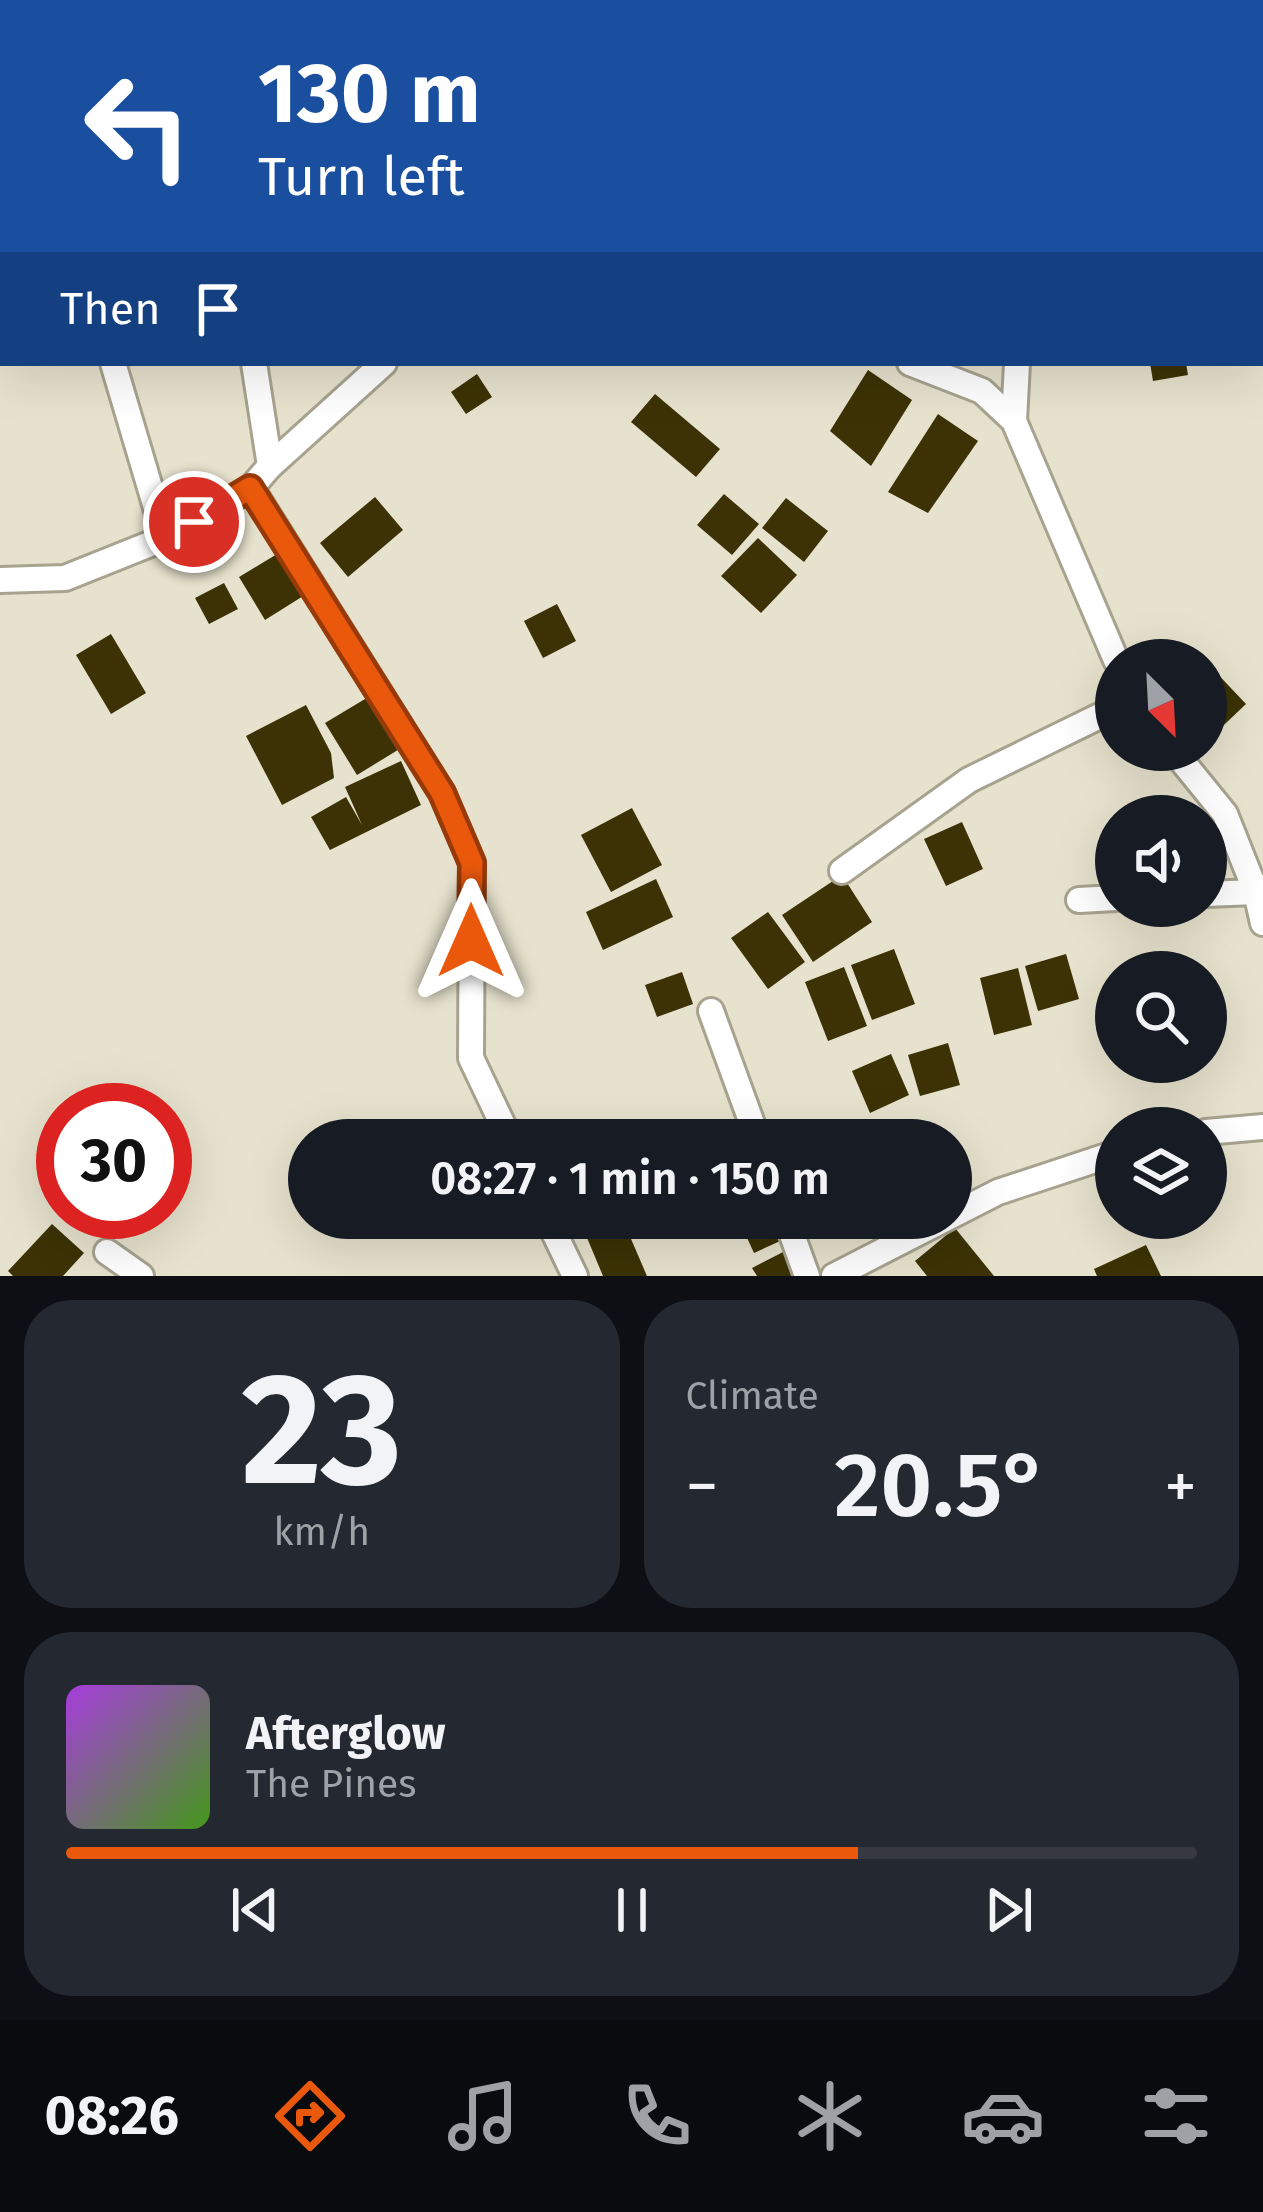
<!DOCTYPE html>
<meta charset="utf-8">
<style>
:root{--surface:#171b24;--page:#242831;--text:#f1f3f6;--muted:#9ea1a6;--line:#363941;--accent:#ea580c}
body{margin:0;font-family:"Fira Sans",sans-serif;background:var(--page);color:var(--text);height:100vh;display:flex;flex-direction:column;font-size:45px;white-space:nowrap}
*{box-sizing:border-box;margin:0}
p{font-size:39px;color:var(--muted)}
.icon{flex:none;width:66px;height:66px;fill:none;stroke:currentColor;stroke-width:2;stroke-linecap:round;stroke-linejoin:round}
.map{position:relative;height:1276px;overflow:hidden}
.details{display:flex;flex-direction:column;gap:24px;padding:24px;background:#0d0f14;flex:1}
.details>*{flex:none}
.hud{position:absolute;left:0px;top:0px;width:1263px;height:366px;box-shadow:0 12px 48px #0002;background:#1a4fa0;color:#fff;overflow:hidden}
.needle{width:78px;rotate:156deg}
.tools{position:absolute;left:1095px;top:639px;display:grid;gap:24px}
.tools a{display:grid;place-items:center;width:132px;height:132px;border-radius:50%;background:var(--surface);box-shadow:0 12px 48px #0002;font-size:60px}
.speed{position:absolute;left:36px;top:1083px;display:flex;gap:24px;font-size:60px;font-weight:700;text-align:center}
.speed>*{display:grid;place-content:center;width:156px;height:156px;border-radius:50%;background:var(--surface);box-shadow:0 12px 48px #0002;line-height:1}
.speed .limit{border:18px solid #d22;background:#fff;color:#111}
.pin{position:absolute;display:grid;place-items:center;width:102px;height:102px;color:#fff;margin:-51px;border:6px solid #fff;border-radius:50%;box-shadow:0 3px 12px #0007}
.me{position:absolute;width:132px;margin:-66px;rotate:0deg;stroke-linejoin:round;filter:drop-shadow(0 0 9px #0008)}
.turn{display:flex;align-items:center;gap:42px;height:252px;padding:0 60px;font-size:54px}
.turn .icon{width:156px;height:156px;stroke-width:2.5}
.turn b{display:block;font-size:84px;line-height:102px}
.then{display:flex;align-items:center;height:114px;padding:0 60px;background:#0003;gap:24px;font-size:45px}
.big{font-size:90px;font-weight:600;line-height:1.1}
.details .card{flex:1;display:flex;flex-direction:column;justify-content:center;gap:18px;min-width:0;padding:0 42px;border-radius:48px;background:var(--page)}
.details .dial{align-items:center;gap:0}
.dial b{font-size:156px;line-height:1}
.song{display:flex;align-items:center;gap:36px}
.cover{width:144px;height:144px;border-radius:18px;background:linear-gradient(135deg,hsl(280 70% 55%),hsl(100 70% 35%))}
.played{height:12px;border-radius:6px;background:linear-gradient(90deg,var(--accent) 70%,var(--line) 70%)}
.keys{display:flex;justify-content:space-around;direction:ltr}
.heat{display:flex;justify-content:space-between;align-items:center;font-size:66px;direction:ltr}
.details .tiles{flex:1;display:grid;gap:24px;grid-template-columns:1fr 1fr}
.card:last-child{grid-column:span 2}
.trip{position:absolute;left:288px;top:1119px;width:684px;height:120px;border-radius:60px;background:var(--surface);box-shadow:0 12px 48px #0002;font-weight:600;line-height:120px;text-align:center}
.dock{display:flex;height:192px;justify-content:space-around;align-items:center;background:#090b0e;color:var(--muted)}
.dock .icon{width:84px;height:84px}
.dock .selected{color:var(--accent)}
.dock b{font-size:54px;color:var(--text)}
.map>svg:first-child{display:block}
.building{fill:#3c3205}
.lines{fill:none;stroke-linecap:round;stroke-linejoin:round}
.street-casing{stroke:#a7a38f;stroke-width:30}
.street{stroke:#fff;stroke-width:24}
.route-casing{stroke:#983908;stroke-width:30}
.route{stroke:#ea580c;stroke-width:21}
</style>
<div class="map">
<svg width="1263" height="1276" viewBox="0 0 1263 1276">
<rect width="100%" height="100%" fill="#e7e2cd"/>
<g class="building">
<path d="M1150,363H1186L1188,375L1153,381Z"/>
<path d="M868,370L912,400L871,466L830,431Z"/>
<path d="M477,374L492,397L466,414L451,392Z"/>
<path d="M655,394L720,449L696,477L631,422Z"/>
<path d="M938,414L978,441L928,513L888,492Z"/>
<path d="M724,494L759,524L732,555L697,525Z"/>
<path d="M375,497L403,530L348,577L320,543Z"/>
<path d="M786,498L828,531L804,562L762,528Z"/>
<path d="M758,538L797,575L761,613L721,576Z"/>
<path d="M282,551L308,593L265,620L239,577Z"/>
<path d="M224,583L238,609L209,624L195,598Z"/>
<path d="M557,604L576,641L543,658L524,621Z"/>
<path d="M111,634L146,693L111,714L76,655Z"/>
<path d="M1211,667L1246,704L1206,742V672Z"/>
<path d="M375,693L406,745L357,775L325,723Z"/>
<path d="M306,705L331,753L334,778L282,805L246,736Z"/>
<path d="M401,761L421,805L330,850L311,817L346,797L362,825L345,787Z"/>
<path d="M632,808L662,865L611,892L581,835Z"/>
<path d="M962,822L983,869L946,886L924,839Z"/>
<path d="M842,875L872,922L813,962L782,915Z"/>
<path d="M656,879L673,917L603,950L586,912Z"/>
<path d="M768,912L805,962L768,989L731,938Z"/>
<path d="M894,949L915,1004L872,1020L851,965Z"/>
<path d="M1066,954L1079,999L1038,1011L1025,966Z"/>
<path d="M844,967L867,1026L828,1041L805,982Z"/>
<path d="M1018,968L1032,1025L994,1035L980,978Z"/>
<path d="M682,972L693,1004L657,1017L645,985Z"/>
<path d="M948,1043L960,1085L920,1096L908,1055Z"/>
<path d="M891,1054L909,1095L870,1113L852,1071Z"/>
<path d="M622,1218L647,1276H603L585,1233Z"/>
<path d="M738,1218H780L789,1237L754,1253Z"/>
<path d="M52,1224L84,1253L63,1276H13L8,1271Z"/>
<path d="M955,1228L994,1276H927L915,1261Z"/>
<path d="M1146,1245L1161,1276H1097L1094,1269Z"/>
<path d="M789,1249L803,1276H757L752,1268Z"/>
</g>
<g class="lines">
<g class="street-casing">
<g id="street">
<path d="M211,0V3"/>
<path d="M815,0L828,3"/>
<path d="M676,3L677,0"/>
<path d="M1260,10L1263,4"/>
<path d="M0,17H3"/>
<path d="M1260,29L1263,30"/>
<path d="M0,243H3"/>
<path d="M113,363L165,538"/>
<path d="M254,363L270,466"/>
<path d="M910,363L982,391L1014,421L1116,660"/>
<path d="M1014,421L1017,363"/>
<path d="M251,488L442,793L472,863L471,1058L510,1140"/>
<path d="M0,580L65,578L165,538L251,488L270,466L384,363"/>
<path d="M1173,750L1225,814L1256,892L1263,923"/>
<path d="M842,871L969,780L1116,708"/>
<path d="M1206,894L1256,892L1263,887"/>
<path d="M1079,900L1116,898"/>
<path d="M711,1011L758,1140"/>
<path d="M1206,1132L1263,1127"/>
<path d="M951,1216L998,1192L1116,1153"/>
<path d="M547,1218L575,1276"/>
<path d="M786,1218L807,1276"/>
<path d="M107,1252L141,1276"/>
<path d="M834,1276L947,1218"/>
</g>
</g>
<use href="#street" class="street"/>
</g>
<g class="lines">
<g class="route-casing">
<path id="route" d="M194,522L250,488L442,793L472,863L471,941"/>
</g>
<use href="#route" class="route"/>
</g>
</svg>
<div class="tools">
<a><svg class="needle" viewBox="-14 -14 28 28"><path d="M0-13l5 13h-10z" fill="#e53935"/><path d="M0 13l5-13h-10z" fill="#9ea1a6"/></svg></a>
<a><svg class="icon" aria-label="sound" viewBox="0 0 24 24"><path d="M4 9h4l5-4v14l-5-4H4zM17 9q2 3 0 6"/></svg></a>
<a><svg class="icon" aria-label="search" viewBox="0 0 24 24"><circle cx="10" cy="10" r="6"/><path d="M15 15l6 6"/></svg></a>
<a><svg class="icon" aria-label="layers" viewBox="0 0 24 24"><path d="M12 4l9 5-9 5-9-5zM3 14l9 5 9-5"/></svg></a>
</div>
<div class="speed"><div class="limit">30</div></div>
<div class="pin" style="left:194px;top:522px;background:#d93025"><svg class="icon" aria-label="arrive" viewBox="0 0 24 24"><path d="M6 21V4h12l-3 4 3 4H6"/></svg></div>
<svg class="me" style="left:471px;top:941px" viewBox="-20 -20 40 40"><path d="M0-17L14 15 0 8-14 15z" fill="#ea580c" stroke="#fff" stroke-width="4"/></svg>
<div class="trip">08:27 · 1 min · 150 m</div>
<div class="hud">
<div class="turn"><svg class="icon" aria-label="left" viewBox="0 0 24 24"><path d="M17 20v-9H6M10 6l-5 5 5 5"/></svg><div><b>130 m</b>Turn left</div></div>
<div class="then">Then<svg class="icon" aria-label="arrive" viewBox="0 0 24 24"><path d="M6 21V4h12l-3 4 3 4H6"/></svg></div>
</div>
</div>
<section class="details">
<div class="tiles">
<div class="card dial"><b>23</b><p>km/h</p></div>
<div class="card"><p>Climate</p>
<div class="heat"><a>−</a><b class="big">20.5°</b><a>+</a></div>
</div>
<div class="card">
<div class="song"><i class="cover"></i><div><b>Afterglow</b><p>The Pines</p></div></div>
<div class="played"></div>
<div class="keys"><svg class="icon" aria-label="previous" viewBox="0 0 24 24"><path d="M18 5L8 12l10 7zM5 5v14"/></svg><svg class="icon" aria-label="pause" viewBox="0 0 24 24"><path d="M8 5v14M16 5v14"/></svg><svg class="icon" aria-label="next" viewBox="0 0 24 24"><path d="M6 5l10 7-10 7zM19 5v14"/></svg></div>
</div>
</div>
</section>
<nav class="dock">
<b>08:26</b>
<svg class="icon selected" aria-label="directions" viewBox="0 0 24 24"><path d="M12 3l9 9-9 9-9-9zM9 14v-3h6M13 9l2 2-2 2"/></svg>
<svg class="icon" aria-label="music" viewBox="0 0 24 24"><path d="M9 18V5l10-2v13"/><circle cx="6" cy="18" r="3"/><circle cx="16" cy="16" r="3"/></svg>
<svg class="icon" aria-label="phone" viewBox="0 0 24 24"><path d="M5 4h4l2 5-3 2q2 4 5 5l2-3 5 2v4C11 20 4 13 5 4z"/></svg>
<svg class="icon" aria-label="climate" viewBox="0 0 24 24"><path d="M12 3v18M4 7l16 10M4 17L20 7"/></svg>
<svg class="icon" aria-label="car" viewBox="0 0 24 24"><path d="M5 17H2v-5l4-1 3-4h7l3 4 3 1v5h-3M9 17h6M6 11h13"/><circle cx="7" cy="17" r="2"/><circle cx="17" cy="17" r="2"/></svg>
<svg class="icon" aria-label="filters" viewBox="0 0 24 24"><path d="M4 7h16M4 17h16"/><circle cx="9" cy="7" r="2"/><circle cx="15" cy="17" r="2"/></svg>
</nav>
